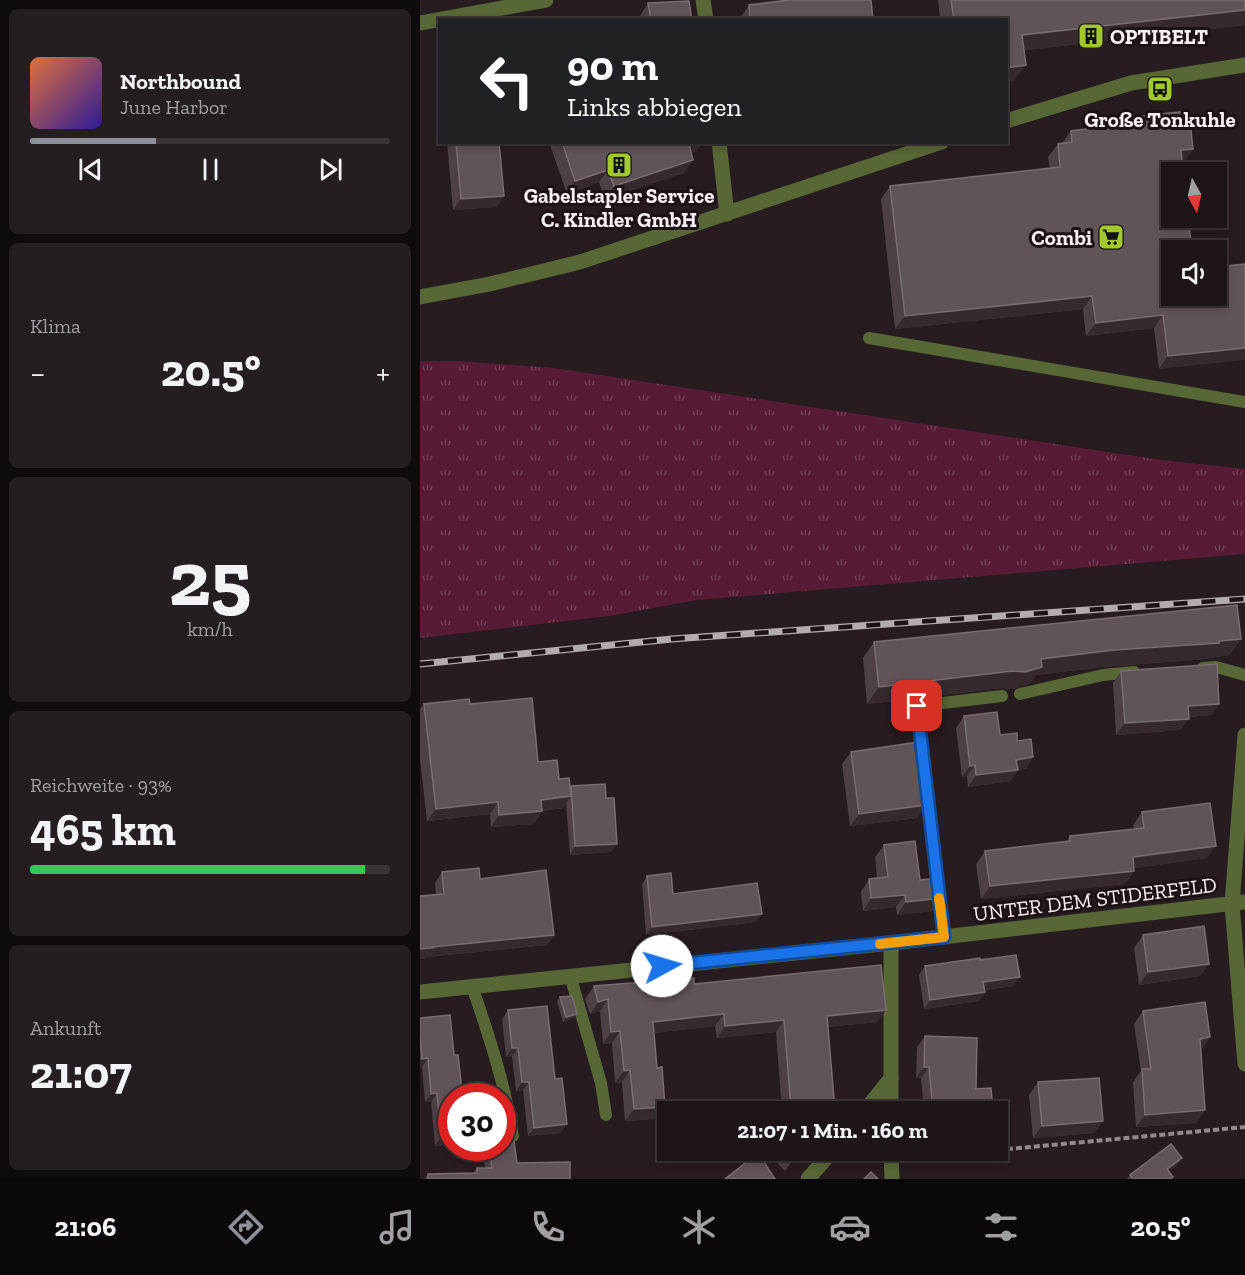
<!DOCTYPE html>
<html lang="de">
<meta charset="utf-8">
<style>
:root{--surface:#1d1518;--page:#251e21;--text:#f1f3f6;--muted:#a09fa2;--line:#3b3437;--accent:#8c9099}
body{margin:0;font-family:"Zilla Slab",serif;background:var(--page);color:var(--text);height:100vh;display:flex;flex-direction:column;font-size:22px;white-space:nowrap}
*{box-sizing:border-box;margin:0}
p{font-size:20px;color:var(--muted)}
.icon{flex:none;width:33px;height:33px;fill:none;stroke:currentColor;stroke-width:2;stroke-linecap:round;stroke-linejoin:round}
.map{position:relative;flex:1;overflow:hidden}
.panel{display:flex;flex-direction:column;gap:9px;padding:9px;background:#100c0d;width:420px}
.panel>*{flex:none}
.banner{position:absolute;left:18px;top:18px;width:570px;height:126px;border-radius:0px;box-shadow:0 3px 9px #0003,0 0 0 2px var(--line);background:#202124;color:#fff;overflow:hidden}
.needle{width:39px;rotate:172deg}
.fabs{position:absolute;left:741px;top:162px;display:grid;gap:12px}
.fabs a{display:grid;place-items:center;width:66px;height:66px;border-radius:0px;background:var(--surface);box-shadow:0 3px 9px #0003,0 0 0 2px var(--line);font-size:30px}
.speed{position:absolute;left:18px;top:1083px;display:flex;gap:12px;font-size:30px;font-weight:700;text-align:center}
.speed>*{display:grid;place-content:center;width:78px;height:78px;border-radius:50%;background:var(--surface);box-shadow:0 3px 9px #0003,0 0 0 2px var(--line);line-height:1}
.speed .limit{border:9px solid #d22;background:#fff;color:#111}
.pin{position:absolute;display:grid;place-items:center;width:51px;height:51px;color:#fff;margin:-26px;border-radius:12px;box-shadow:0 3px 9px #0006}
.me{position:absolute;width:66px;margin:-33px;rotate:84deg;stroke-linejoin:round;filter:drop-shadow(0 0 4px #0008)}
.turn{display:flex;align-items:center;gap:21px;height:126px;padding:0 30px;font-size:27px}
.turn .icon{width:78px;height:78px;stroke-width:2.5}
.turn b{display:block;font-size:42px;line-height:51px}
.big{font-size:45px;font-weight:700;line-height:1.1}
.panel .card{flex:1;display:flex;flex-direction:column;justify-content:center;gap:9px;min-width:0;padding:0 21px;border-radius:9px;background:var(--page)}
.panel .dial{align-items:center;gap:0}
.dial b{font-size:78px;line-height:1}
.song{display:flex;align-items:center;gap:18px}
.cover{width:72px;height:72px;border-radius:9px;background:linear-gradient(135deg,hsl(20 70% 55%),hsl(250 70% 35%))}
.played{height:6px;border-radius:3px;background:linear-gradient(90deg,var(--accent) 35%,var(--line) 35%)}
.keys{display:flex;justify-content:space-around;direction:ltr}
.heat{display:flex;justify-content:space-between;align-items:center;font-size:33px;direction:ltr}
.charge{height:9px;border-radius:4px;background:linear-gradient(90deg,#34c759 93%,var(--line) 0)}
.trip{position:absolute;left:237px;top:1101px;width:351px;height:60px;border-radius:0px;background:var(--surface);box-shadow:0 3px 9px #0003,0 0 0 2px var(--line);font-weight:700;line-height:60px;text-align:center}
.tabs{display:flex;height:96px;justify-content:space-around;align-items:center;background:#0c080a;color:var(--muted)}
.tabs .icon{width:42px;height:42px}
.tabs .on{color:var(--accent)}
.tabs b{font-size:27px;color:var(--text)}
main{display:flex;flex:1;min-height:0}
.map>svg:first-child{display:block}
.grass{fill:url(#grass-tufts)}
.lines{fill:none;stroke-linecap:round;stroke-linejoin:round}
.path{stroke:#948a8d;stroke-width:4;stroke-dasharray:6 3;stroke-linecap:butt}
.lane{stroke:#586736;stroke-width:12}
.street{stroke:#586736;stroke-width:15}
.rail-casing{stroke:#b4abad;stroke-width:7}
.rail{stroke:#1d1316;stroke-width:4.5;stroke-dasharray:14;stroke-linecap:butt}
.wall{fill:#4d4145}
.shaded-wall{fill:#362a2e}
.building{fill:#5f5458;stroke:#786d70;stroke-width:1.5}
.route-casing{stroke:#114b97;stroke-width:15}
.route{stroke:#1a73e8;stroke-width:10}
.slow{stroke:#f59e0b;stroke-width:10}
.labels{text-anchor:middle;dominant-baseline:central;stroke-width:6;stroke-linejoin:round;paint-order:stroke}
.poi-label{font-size:21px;font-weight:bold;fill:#f9f1f3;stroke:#1d1316}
.street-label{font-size:21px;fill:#f9f1f3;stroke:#1d1316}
</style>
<main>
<section class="panel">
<div class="card">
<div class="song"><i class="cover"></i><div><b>Northbound</b><p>June Harbor</p></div></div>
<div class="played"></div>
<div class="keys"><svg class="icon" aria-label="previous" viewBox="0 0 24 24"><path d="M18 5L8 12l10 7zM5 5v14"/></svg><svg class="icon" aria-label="pause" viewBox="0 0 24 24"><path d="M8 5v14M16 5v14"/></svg><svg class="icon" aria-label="next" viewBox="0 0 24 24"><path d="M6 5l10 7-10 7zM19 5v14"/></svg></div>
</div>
<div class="card"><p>Klima</p>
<div class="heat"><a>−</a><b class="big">20.5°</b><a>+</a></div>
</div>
<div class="card dial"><b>25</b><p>km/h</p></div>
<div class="card"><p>Reichweite · 93%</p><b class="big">465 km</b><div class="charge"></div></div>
<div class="card"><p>Ankunft</p><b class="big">21:07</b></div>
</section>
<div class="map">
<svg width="825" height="1179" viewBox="0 0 825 1179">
<defs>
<pattern id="grass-tufts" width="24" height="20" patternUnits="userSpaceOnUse" patternTransform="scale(1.5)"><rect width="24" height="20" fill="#571b36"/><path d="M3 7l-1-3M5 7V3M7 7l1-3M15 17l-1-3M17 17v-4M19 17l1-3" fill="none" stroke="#703d54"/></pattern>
</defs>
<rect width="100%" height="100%" fill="#271c20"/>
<path class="grass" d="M0,361H39L134,368L741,460L825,469V554L277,600L189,616L0,638Z"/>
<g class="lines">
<g class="path">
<path d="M578,1150L825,1127"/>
<path d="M487,1158L571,1150"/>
</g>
<g class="lane">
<path d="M449,338L825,402"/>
<path d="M783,668L796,667L825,675"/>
<path d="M600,694L683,675L714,672"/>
<path d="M524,937L497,706L582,696"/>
<path d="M150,975L181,1083L186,1115"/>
<path d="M52,986C69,1036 85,1084 93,1136"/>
</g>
<g class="street">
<path d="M283,0L286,20"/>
<path d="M0,23L126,0"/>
<path d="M586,121L711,83L825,65"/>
<path d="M299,142L307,214"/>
<path d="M0,297L70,284L160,262L522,142"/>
<path d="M825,735L812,904L825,1064"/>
<path d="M0,992L471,943L825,902"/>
<path d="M471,1078V1112"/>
<path d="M444,1112L471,1078V943"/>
<path d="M471,1150L472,1179"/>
<path d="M388,1179L413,1150"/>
</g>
<g class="rail-casing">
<path id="rail" d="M0,664L252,639L825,599"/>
</g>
<use href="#rail" class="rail"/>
</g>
<g class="wall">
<path d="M518,0H825V25L604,50L594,81L586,82V20H520Z"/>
<path d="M228,3L272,20H220V16Z"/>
<path d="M329,5L453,20H320V18Z"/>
<path d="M20,72V90L18,74Z"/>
<path d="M722,116L773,149L764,162H762L752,296L825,264L739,369L734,328L666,336L663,309L475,329L461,199L470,186L630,168L628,157L638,144L642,143L651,131L717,123Z"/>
<path d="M27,142H79L84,196L76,207L33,210Z"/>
<path d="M129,142H282L276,151L271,153L273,160L264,173L185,199L179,182L147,194Z"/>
<path d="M821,639L809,655L789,658L787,659L682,667L616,675L610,683L594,689L581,688L447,704L443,658L454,642Z"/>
<path d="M701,671L799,704L791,715L768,717L769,719L760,730L696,735L693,683Z"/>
<path d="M4,704H50L118,762L150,788L151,786L191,852L150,855L146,803L143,808L122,811L114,824L71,827L70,814L7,821L0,759V709Z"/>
<path d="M544,716L580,735L597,741L613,757L606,769L598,770L590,781L548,787L547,776L542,777L536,728Z"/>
<path d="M431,752L506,805L497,818L430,826L422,764Z"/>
<path d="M722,812L787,858L714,868V871L705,884L561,899L556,864L565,851L647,841L650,836L714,829L713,825Z"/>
<path d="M464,845L500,880L513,911L477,915L476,907L443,911L441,892L449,879L457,878L455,857Z"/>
<path d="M22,872L60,879L134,935L127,945L6,957L5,959H0V896L16,894L15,883Z"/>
<path d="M227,876L253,894L336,922L226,935L222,884Z"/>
<path d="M723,935L789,964L780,976L719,985L714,948Z"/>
<path d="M560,960L593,986L565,990V992L559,1001L504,1009L499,975L505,966Z"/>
<path d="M274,984L457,1022L408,1027L415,1110L413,1112H362L356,1032L297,1038L295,1026L234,1033L237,1068L245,1107L236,1119L205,1121L202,1082L195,1083L192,1043L183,1044L180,1011L170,1014L165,999L174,986Z"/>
<path d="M140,997L154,1018L143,1022L137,1001Z"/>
<path d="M88,1010L141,1133L108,1136L103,1090L96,1091L92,1056L86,1057L82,1019Z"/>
<path d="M723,1011L790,1037L781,1050L785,1110L776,1123L716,1127L713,1082L721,1071L714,1024Z"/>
<path d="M0,1018L34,1055L42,1091L32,1144L15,1146L11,1102H5L2,1067H0Z"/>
<path d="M505,1036L556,1089L573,1112H504L501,1078H496L497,1047Z"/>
<path d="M618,1082L683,1121L674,1133L613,1138L609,1095Z"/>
<path d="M62,1148H82L97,1163L150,1179H4L8,1174L53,1173L57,1168H65Z"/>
<path d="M345,1150H381L365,1171Z"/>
<path d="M756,1166L749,1171L751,1179H707L710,1175Z"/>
</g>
<g class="shaded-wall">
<path d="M825,10V25L591,52L602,35Z"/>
<path d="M606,65L594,81L586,82V68Z"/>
<path d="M273,142H282L276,151L260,157L269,144Z"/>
<path d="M773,149L764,162L751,163L761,150Z"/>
<path d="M273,160L264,173L185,199L194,186Z"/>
<path d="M188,170L179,182L147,194L155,181Z"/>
<path d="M84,196L76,207L33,210L41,199Z"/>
<path d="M672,296L663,309L475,329L485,316Z"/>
<path d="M743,315L734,328L666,336L676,323Z"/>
<path d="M825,348V360L739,369L748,356Z"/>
<path d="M821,639L809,655L789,658L787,659L682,667L616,675L610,683L594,689L581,688L447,704L459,687L592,671L621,659L694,650Z"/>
<path d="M799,704L791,715L760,718L768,706Z"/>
<path d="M769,719L760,730L696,735L705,723Z"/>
<path d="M613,757L606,769L588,771L596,760Z"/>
<path d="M555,765L547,776L542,777L550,766Z"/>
<path d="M598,770L590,781L548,787L556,775Z"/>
<path d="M151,796L143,808L112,812L121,800Z"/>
<path d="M78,802L70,814L7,821L16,809Z"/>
<path d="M506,805L497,818L430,826L439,814Z"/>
<path d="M122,811L114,824L71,827L79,815Z"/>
<path d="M197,844L191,852L150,855L155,846Z"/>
<path d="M796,846L787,858L704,870L713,857Z"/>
<path d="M714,871L705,884L561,899L570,886Z"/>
<path d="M485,895L476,907L443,911L451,898Z"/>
<path d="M522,898L513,911L477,915L486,902Z"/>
<path d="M342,914L336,922L226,935L232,927Z"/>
<path d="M134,935L127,945L6,957L5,959H0V949L12,947Z"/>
<path d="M789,964L780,976L719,985L728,972Z"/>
<path d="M600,977L593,986L557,991L563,982Z"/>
<path d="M565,992L559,1001L504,1009L510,1000Z"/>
<path d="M188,999L180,1011L170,1014L178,1002Z"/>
<path d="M466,1010L457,1022L398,1028L407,1016Z"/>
<path d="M157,1014L154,1018L143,1022L146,1017Z"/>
<path d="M304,1014L295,1026L224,1034L233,1022Z"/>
<path d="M364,1020L356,1032L297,1038L305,1026Z"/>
<path d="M200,1031L192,1043L183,1044L191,1032Z"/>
<path d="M790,1037L782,1050L771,1052L780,1039Z"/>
<path d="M92,1048H98L92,1056L86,1057Z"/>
<path d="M8,1058L2,1067H0V1062L2,1059Z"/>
<path d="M504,1067H509L501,1078H496Z"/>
<path d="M210,1070L202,1082L195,1083L204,1071Z"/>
<path d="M102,1082H109L103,1090L96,1091Z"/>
<path d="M17,1093L11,1102H5L11,1094Z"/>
<path d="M245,1107L236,1119L205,1121L214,1109Z"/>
<path d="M785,1110L776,1123L716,1127L725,1115Z"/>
<path d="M683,1121L674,1133L613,1138L622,1126Z"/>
<path d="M147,1124L141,1133L108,1136L114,1128Z"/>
<path d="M32,1136V1144L15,1146L21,1137Z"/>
<path d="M380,1150H381L365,1171L373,1159Z"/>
<path d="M762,1158L756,1166L742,1177L747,1169Z"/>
</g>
<g class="building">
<path d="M369,0H451L453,20H330L329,5Z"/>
<path d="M531,0H825V10L602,35L606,65L586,68V20H534Z"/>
<path d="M269,1L272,20H231L228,3Z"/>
<path d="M769,111L773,149L761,150L763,172H752V218H768L772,250H752V296H796V267L825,264V348L748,356L743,315L676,323L672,296L485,316L470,186L640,167L638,144L652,142L651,131L722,122V116Z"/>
<path d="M36,142H79L84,196L41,199Z"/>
<path d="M142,142H273L269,144L273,160L194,186L188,170L155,181Z"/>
<path d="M817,605L821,639L799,641V643L694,650L621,659L622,667L605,672L592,671L459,687L454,642Z"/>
<path d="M797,664L799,704L768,706L769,719L705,723L701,671Z"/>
<path d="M112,698L118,762L137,760L139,779L149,778L151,796L121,800L122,811L79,815L78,802L16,809L4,704L49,699L50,704Z"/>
<path d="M577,712L580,735L597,733V741L611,739L613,757L596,760L598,770L556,775L555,765L550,766L544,716Z"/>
<path d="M498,742L506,805L439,814L431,752Z"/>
<path d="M185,784L186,798H194L197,844L155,846L151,786Z"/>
<path d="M790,803L796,846L713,857L714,871L570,886L565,851L650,841V836L724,828L722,812Z"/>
<path d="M495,841L500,880L519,878L522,898L486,902L485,895L451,898L449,879L468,877L464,845Z"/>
<path d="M59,868L60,879L126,870L134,935L12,947L13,948L0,949V896L24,894L22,872Z"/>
<path d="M251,873L253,894L337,883L342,914L232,927L227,876Z"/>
<path d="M784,926L789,964L728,972L723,935Z"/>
<path d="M596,955L600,977L563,982L565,992L510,1000L505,966L560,958V960Z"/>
<path d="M461,965L466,1010L407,1016L415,1110L394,1112H365L369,1106L371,1108L364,1020L305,1026L304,1014L233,1022L237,1068L242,1067L245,1107L214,1109L210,1070L204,1071L200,1031L191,1032L188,999L178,1002L174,986L274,978V984Z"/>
<path d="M152,996L157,1014L146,1017L140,997Z"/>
<path d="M785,1002L790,1037L780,1039L785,1110L725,1115L722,1069H731L723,1011Z"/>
<path d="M127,1006L135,1079L142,1078L147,1124L114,1128L109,1082H102L98,1048H92L88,1010Z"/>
<path d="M30,1015L34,1055H38L42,1091L45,1090L46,1096H32V1136L21,1137L17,1093L11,1094L8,1058L2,1059L0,1035V1018Z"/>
<path d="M505,1036L557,1038L556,1089L571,1088L573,1112H513L509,1067H504Z"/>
<path d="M679,1078L683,1121L622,1126L618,1082Z"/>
<path d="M90,1122L93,1133L97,1163L150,1162V1179H8V1174L57,1173V1168H72L69,1148H82V1123Z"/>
<path d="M751,1144L762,1158L747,1169L753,1177L750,1179H713L710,1175Z"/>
<path d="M365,1150H380L373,1159Z"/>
<path d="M338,1153L355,1179H305Z"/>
<path d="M451,1172L458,1179H444Z"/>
</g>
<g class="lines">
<g class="route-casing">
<path id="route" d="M242,966L524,937L497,706"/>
</g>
<use href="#route" class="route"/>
<path class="slow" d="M460,944L524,937L519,898"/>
</g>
<defs>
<g id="building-square" transform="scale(1.35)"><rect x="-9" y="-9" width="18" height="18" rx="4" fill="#a1c92b" stroke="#1d1316"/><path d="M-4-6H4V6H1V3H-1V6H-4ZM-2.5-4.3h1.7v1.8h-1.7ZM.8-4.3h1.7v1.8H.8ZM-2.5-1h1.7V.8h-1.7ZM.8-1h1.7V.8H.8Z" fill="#111"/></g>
<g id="bus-square" transform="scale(1.35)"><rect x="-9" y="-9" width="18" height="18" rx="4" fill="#a1c92b" stroke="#1d1316"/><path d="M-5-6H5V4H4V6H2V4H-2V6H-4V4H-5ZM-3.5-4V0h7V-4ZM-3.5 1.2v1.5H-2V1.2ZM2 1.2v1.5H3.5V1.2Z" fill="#111"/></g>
<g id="supermarket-square" transform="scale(1.35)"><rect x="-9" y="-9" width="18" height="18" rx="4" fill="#a1c92b" stroke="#1d1316"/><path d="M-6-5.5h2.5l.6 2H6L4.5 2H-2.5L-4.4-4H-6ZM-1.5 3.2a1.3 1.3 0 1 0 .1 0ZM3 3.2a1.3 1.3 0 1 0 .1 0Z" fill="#111"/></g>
</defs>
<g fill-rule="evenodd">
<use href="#building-square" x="671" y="36"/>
<use href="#bus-square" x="740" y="89"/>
<use href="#building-square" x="199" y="165"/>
<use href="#supermarket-square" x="691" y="237"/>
</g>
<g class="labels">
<g class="poi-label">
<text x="690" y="36" text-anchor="start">OPTIBELT</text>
<text x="740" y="119">Große Tonkuhle</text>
<text x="199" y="195">Gabelstapler Service<tspan x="199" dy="24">C. Kindler GmbH</tspan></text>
<text x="672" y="237" text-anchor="end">Combi</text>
</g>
<g class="street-label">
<text transform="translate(675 899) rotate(-7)">UNTER DEM STIDERFELD</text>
</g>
</g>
</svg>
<div class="fabs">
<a><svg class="needle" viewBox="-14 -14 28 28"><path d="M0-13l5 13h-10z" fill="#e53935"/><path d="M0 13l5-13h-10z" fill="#a09fa2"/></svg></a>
<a><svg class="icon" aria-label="sound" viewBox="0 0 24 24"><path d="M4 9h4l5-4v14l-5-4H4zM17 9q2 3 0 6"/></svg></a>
</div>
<div class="speed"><div class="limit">30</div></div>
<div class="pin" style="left:497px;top:706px;background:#d93025"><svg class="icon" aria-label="arrive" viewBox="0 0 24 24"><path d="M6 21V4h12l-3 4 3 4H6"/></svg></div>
<svg class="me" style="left:242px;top:966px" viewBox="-20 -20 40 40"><circle r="19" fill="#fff"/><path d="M0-13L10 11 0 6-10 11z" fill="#1a73e8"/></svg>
<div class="trip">21:07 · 1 Min. · 160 m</div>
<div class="banner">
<div class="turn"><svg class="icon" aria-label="left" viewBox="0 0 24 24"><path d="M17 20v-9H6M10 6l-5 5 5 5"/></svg><div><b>90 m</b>Links abbiegen</div></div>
</div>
</div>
</main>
<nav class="tabs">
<b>21:06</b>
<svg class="icon on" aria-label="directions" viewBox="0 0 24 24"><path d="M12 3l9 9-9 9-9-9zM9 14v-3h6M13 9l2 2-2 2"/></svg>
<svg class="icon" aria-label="music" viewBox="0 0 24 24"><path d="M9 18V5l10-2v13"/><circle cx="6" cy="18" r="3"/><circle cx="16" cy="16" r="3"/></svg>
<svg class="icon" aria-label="phone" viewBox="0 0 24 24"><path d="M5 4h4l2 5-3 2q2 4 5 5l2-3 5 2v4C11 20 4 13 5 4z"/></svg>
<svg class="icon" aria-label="climate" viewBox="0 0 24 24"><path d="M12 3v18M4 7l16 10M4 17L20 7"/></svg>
<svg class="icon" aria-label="car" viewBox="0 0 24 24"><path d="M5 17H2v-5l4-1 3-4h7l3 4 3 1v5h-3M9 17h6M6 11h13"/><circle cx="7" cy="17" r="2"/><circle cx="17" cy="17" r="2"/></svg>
<svg class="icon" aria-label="filters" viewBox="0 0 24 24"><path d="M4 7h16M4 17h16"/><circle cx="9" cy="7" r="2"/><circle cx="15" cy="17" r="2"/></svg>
<b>20.5°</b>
</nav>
